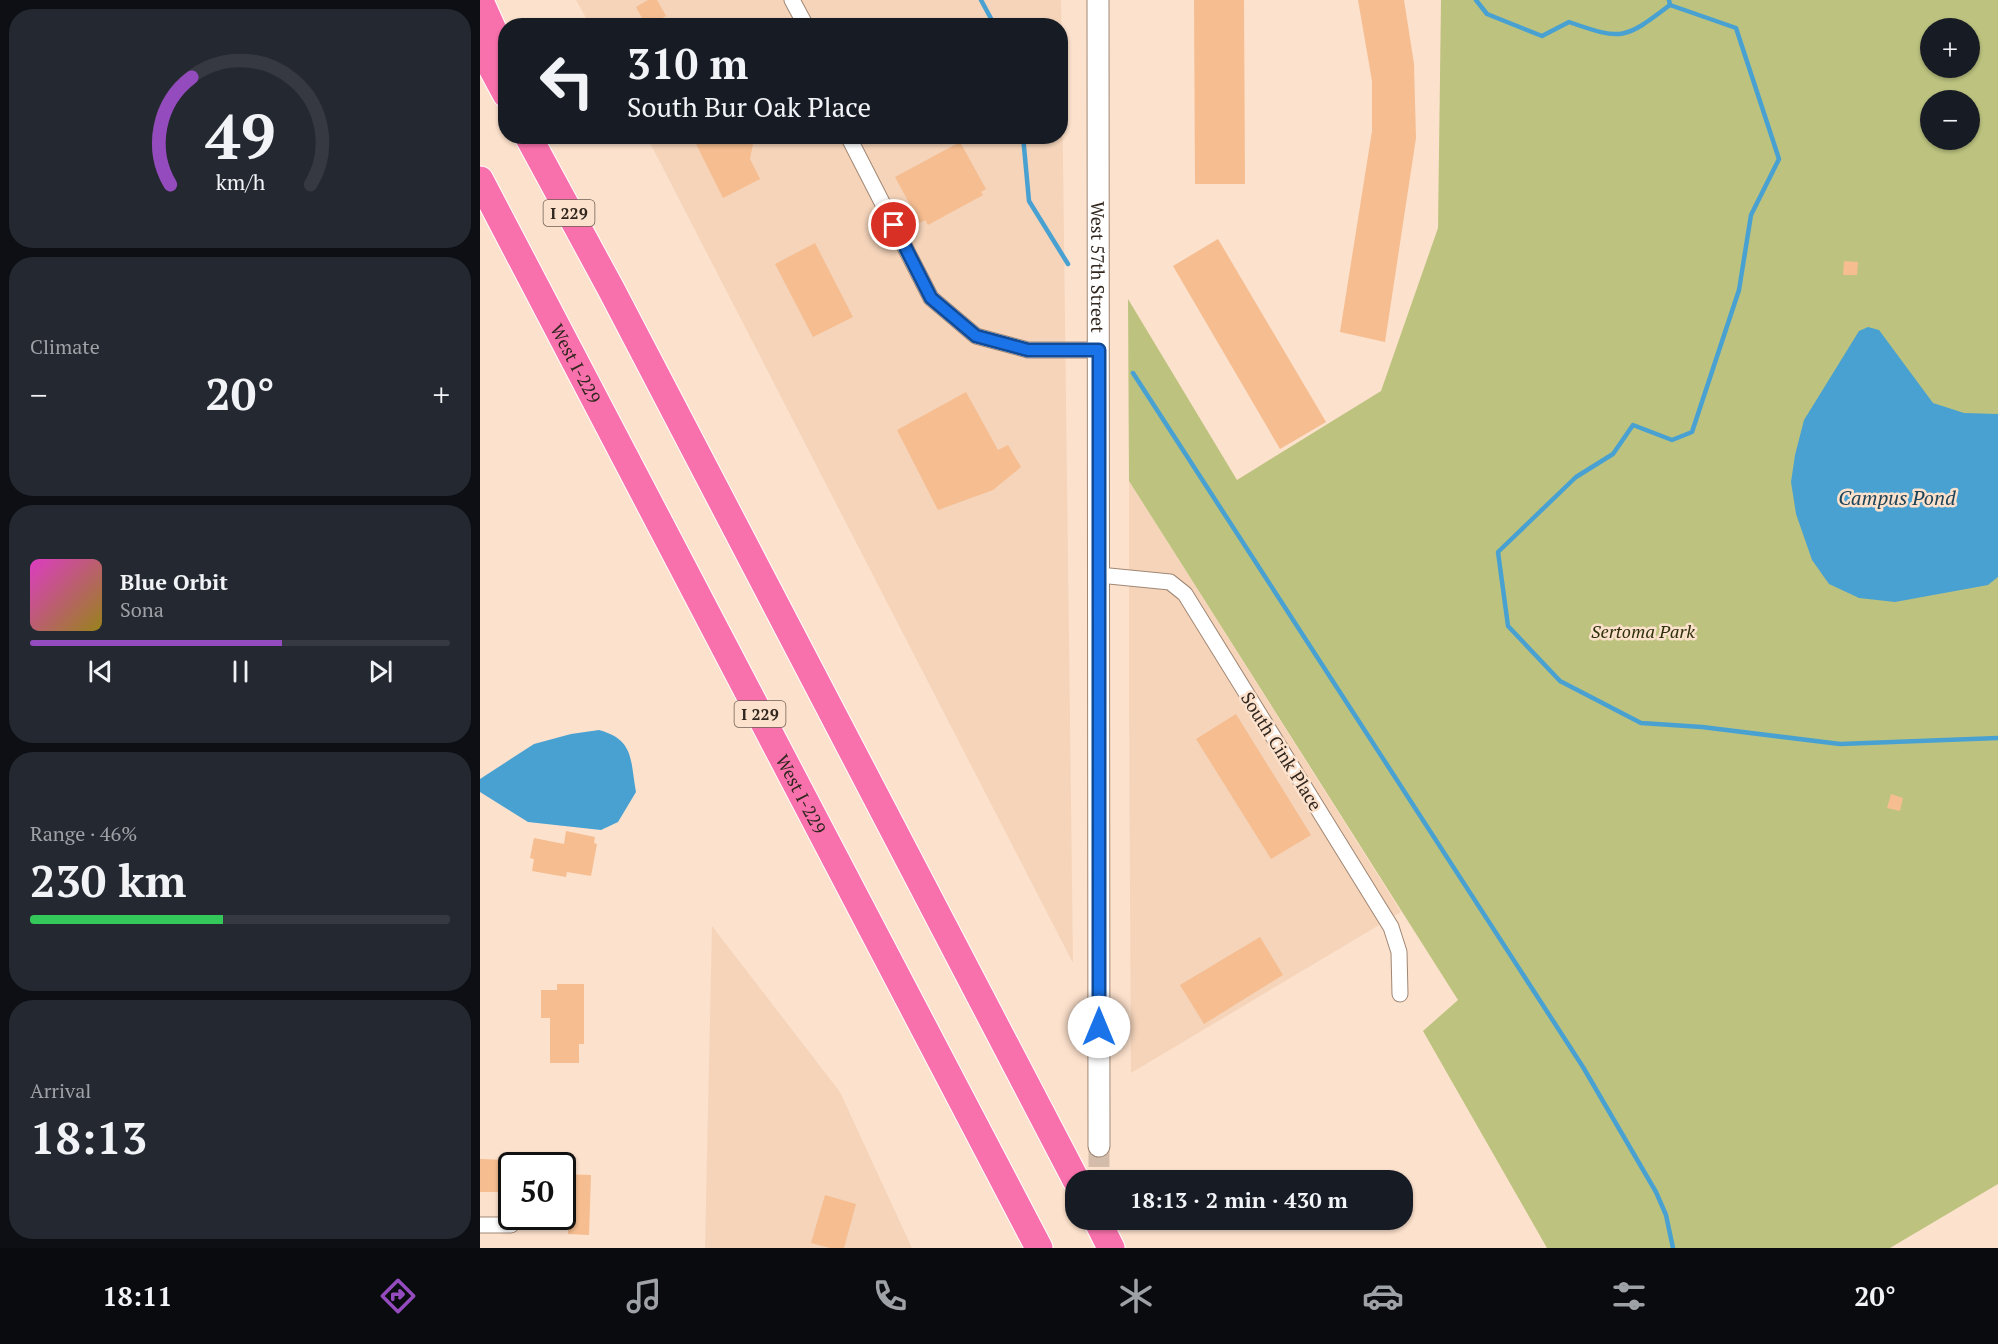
<!DOCTYPE html>
<meta charset="utf-8">
<style>
:root{--surface:#171b24;--page:#242831;--text:#f1f3f6;--muted:#9ea1a6;--line:#363941;--accent:#944bbd}
body{margin:0;font-family:"PT Serif",serif;background:var(--page);color:var(--text);height:100vh;display:flex;flex-direction:column;font-size:22px;white-space:nowrap}
*{box-sizing:border-box;margin:0}
p{font-size:20px;color:var(--muted)}
.icon{flex:none;width:33px;height:33px;fill:none;stroke:currentColor;stroke-width:2;stroke-linecap:round;stroke-linejoin:round}
.map{position:relative;flex:1;overflow:hidden}
.panel{display:flex;flex-direction:column;gap:9px;padding:9px;background:#0d0f14;width:480px}
.panel>*{flex:none}
.guide{position:absolute;left:18px;top:18px;width:570px;height:126px;border-radius:24px;box-shadow:0 2px 4px #0004;background:#171b24;color:var(--text);overflow:hidden}
.controls{position:absolute;left:1440px;top:18px;display:grid;gap:12px}
.controls a{display:grid;place-items:center;width:60px;height:60px;border-radius:50%;background:var(--surface);box-shadow:0 2px 4px #0004;font-size:30px}
.speed{position:absolute;left:18px;top:1152px;display:flex;gap:12px;font-size:30px;font-weight:700;text-align:center}
.speed>*{display:grid;place-content:center;width:78px;height:78px;border-radius:50%;background:var(--surface);box-shadow:0 2px 4px #0004;line-height:1}
.speed .limit{border:3px solid #111;border-radius:9px;background:#fff;color:#111}
.pin{position:absolute;display:grid;place-items:center;width:51px;height:51px;color:#fff;margin:-26px;border:3px solid #fff;border-radius:50%;box-shadow:0 2px 6px #0007}
.me{position:absolute;width:66px;margin:-33px;rotate:0deg;stroke-linejoin:round;filter:drop-shadow(0 0 4px #0008)}
.turn{display:flex;align-items:center;gap:21px;height:126px;padding:0 30px;font-size:27px}
.turn .icon{width:78px;height:78px;stroke-width:2.5}
.turn b{display:block;font-size:42px;line-height:51px}
.big{font-size:45px;font-weight:600;line-height:1.1}
.panel .card{flex:1;display:flex;flex-direction:column;justify-content:center;gap:9px;min-width:0;padding:0 21px;border-radius:24px;background:var(--page)}
.panel .dial{align-items:center;gap:0}
.dial svg{height:156px;overflow:visible;fill:none;stroke:var(--line);stroke-width:7;stroke-linecap:round;text-anchor:middle}
.dial text{fill:var(--text);stroke:none}
.song{display:flex;align-items:center;gap:18px}
.cover{width:72px;height:72px;border-radius:9px;background:linear-gradient(135deg,hsl(310 70% 55%),hsl(50 70% 35%))}
.played{height:6px;border-radius:3px;background:linear-gradient(90deg,var(--accent) 60%,var(--line) 60%)}
.keys{display:flex;justify-content:space-around;direction:ltr}
.heat{display:flex;justify-content:space-between;align-items:center;font-size:33px;direction:ltr}
.charge{height:9px;border-radius:4px;background:linear-gradient(90deg,#34c759 46%,var(--line) 0)}
.trip{position:absolute;left:585px;top:1170px;width:348px;height:60px;border-radius:24px;background:var(--surface);box-shadow:0 2px 4px #0004;font-weight:600;line-height:60px;text-align:center}
.tabs{display:flex;height:96px;justify-content:space-around;align-items:center;background:#090b0e;color:var(--muted)}
.tabs .icon{width:42px;height:42px}
.tabs .selected{color:var(--accent)}
.tabs b{font-size:27px;color:var(--text)}
main{display:flex;flex:1;min-height:0}
.map>svg:first-child{display:block}
.built{fill:#f5d4ba}
.green{fill:#bdc37f;fill-rule:evenodd}
.water{fill:#49a1d2}
.lines{fill:none;stroke-linecap:round;stroke-linejoin:round}
.stream{stroke:#49a1d2;stroke-width:4.5}
.building{fill:#f5bd90}
.secondary-tunnel{stroke:#d3bca9;stroke-width:21;stroke-dasharray:21 10;stroke-linecap:butt}
.minor-casing{stroke:#a08774;stroke-width:17}
.secondary-casing{stroke:#a08774;stroke-width:23}
.motorway-casing{stroke:#fff;stroke-width:29}
.minor{stroke:#fff;stroke-width:15}
.secondary{stroke:#fff;stroke-width:21}
.motorway{stroke:#f971ac;stroke-width:27}
.route-casing{stroke:#114b97;stroke-width:15}
.route{stroke:#1a73e8;stroke-width:10}
.labels{text-anchor:middle;dominant-baseline:central;stroke-width:5;stroke-linejoin:round;paint-order:stroke}
.shield{fill:#fce1cc;stroke:#6e5f53;stroke-width:1.5}
.shield-label{font-size:16px;font-weight:bold;fill:#31271f}
.street-label{font-size:18px;fill:#31271f;stroke:#fce1cc}
.park-label{font-size:18px;font-style:italic;fill:#2f310c;stroke:#fce1cc}
.water-label{font-size:20px;font-style:italic;fill:#1d4358;stroke:#fce1cc}
</style>
<main>
<section class="panel">
<div class="card dial"><svg viewBox="0 0 100 80">
<path d="M14 69A42 42 0 1 1 86 69"/>
<path d="M14 69A42 42 0 0 1 25 14" stroke="#944bbd"/>
<text x="50" y="56" font-size="32" font-weight="700">49</text>
<text x="50" y="72" font-size="11">km/h</text>
</svg></div>
<div class="card"><p>Climate</p>
<div class="heat"><a>−</a><b class="big">20°</b><a>+</a></div>
</div>
<div class="card">
<div class="song"><i class="cover"></i><div><b>Blue Orbit</b><p>Sona</p></div></div>
<div class="played"></div>
<div class="keys"><svg class="icon" aria-label="previous" viewBox="0 0 24 24"><path d="M18 5L8 12l10 7zM5 5v14"/></svg><svg class="icon" aria-label="pause" viewBox="0 0 24 24"><path d="M8 5v14M16 5v14"/></svg><svg class="icon" aria-label="next" viewBox="0 0 24 24"><path d="M6 5l10 7-10 7zM19 5v14"/></svg></div>
</div>
<div class="card"><p>Range · 46%</p><b class="big">230 km</b><div class="charge"></div></div>
<div class="card"><p>Arrival</p><b class="big">18:13</b></div>
</section>
<div class="map">
<svg width="1518" height="1248" viewBox="0 0 1518 1248">
<rect width="100%" height="100%" fill="#fce1cc"/>
<g class="built">
<path d="M96,0H581L593,963L167,137L580,136V26L110,25Z"/>
<path d="M649,481L921,912L651,1073L649,710Z"/>
<path d="M232,926L360,1092L432,1248H225Z"/>
</g>
<path class="green" d="M961,0H1518V1184L1410,1248H1067L943,1031L978,1000L649,481L648,299L757,480L901,391L958,228ZM1450,28H1490V68H1450ZM1450,100H1490V140H1450Z"/>
<g class="water">
<path d="M1388,327L1399,330L1453,403L1484,413L1518,414V577L1508,585L1415,602L1379,598L1349,584L1332,560L1316,514L1311,482L1315,455L1324,420L1379,331Z"/>
<path d="M119,730C155,740 150,760 156,792L138,822L121,830L48,822L0,792V779L54,744L91,734Z"/>
</g>
<g class="lines">
<g class="stream">
<path d="M501,0L515,26"/>
<path d="M996,0L1007,14L1062,36L1089,22C1143,41 1145,39 1190,5"/>
<path d="M1189,0L1190,5L1256,28L1299,159L1271,215L1259,290L1212,432L1192,440L1153,425L1133,454L1096,477L1018,552L1028,626L1080,681L1161,723L1222,727L1360,744L1518,738"/>
<path d="M543,136L549,201L588,264"/>
<path d="M653,373L1103,1067L1176,1192L1186,1215L1193,1248"/>
</g>
</g>
<g class="building">
<path d="M168,0H177L186,16L175,22L162,18L156,7Z"/>
<path d="M714,0H764L765,184H715Z"/>
<path d="M878,0H924L934,64L936,138L905,342L860,332L892,131V81Z"/>
<path d="M212,136H269L273,144L270,159L280,179L243,198Z"/>
<path d="M480,142L506,189L501,192L503,195L448,225L445,220L440,223L415,177Z"/>
<path d="M738,239L846,422L800,449L693,266Z"/>
<path d="M335,243L373,317L333,337L295,264Z"/>
<path d="M1364,261L1378,262L1377,275H1363Z"/>
<path d="M486,392L518,450L528,445L541,467L513,490L458,510L417,430Z"/>
<path d="M756,714L831,835L791,859L716,739Z"/>
<path d="M1411,794L1423,798L1420,811L1407,808Z"/>
<path d="M86,831L115,837L114,843L117,844L111,876L87,872L86,877L52,871L54,859L50,858L54,838L84,844Z"/>
<path d="M780,937L803,975L724,1024L700,985Z"/>
<path d="M77,984H104V1044H99V1063H70V1018H61V990H77Z"/>
<path d="M0,1159L27,1160V1178H19V1192H0Z"/>
<path d="M82,1174L111,1175L109,1235L88,1234L89,1198L82,1197Z"/>
<path d="M345,1195L376,1204L364,1248H350L331,1243Z"/>
</g>
<g class="lines">
<path class="secondary-tunnel" d="M619,1146V1180"/>
<g class="minor-casing">
<g id="minor">
<path d="M312,0L326,26"/>
<path d="M368,136L451,298L496,336L548,350H619"/>
<path d="M619,575L690,582L705,594L911,927L919,952L920,994"/>
<path d="M0,1225H31"/>
</g>
</g>
<g class="secondary-casing">
<g id="secondary">
<path id="s1" d="M618,0L619,1146"/>
</g>
</g>
<g class="motorway-casing">
<g id="motorway">
<path d="M0,1L26,59"/>
<path d="M0,46L26,94"/>
<path d="M48,136L131,289L596,1180"/>
<path id="s2" d="M0,180L559,1248"/>
<path d="M617,1220L631,1248"/>
</g>
</g>
<use href="#minor" class="minor"/>
<use href="#secondary" class="secondary"/>
<use href="#motorway" class="motorway"/>
</g>
<g class="lines">
<g class="route-casing">
<path id="route" d="M414,225L451,298L496,336L548,350H619V1027"/>
</g>
<use href="#route" class="route"/>
</g>
<g class="labels">
<g class="shield">
<rect x="63.5" y="200" width="51" height="26" rx="4.5"/>
<rect x="254.5" y="701" width="51" height="26" rx="4.5"/>
</g>
<g class="shield-label">
<text x="89" y="213">I 229</text>
<text x="280" y="714">I 229</text>
</g>
<g class="street-label">
<text stroke="none"><textPath href="#s1" startOffset="267">West 57th Street</textPath></text>
<text stroke="none"><textPath href="#s2" startOffset="207">West I-229</textPath></text>
<text transform="translate(802 751) rotate(58)">South Cink Place</text>
<text stroke="none"><textPath href="#s2" startOffset="693">West I-229</textPath></text>
</g>
<g class="park-label">
<text x="1163" y="631">Sertoma Park</text>
</g>
<g class="water-label">
<text x="1417" y="497">Campus Pond</text>
</g>
</g>
</svg>
<div class="controls">
<a>+</a>
<a>−</a>
</div>
<div class="speed"><div class="limit">50</div></div>
<div class="pin" style="left:414px;top:225px;background:#d93025"><svg class="icon" aria-label="arrive" viewBox="0 0 24 24"><path d="M6 21V4h12l-3 4 3 4H6"/></svg></div>
<svg class="me" style="left:619px;top:1027px" viewBox="-20 -20 40 40"><circle r="19" fill="#fff"/><path d="M0-13L10 11 0 6-10 11z" fill="#1a73e8"/></svg>
<div class="trip">18:13 · 2 min · 430 m</div>
<div class="guide">
<div class="turn"><svg class="icon" aria-label="left" viewBox="0 0 24 24"><path d="M17 20v-9H6M10 6l-5 5 5 5"/></svg><div><b>310 m</b>South Bur Oak Place</div></div>
</div>
</div>
</main>
<nav class="tabs">
<b>18:11</b>
<svg class="icon selected" aria-label="directions" viewBox="0 0 24 24"><path d="M12 3l9 9-9 9-9-9zM9 14v-3h6M13 9l2 2-2 2"/></svg>
<svg class="icon" aria-label="music" viewBox="0 0 24 24"><path d="M9 18V5l10-2v13"/><circle cx="6" cy="18" r="3"/><circle cx="16" cy="16" r="3"/></svg>
<svg class="icon" aria-label="phone" viewBox="0 0 24 24"><path d="M5 4h4l2 5-3 2q2 4 5 5l2-3 5 2v4C11 20 4 13 5 4z"/></svg>
<svg class="icon" aria-label="climate" viewBox="0 0 24 24"><path d="M12 3v18M4 7l16 10M4 17L20 7"/></svg>
<svg class="icon" aria-label="car" viewBox="0 0 24 24"><path d="M5 17H2v-5l4-1 3-4h7l3 4 3 1v5h-3M9 17h6M6 11h13"/><circle cx="7" cy="17" r="2"/><circle cx="17" cy="17" r="2"/></svg>
<svg class="icon" aria-label="filters" viewBox="0 0 24 24"><path d="M4 7h16M4 17h16"/><circle cx="9" cy="7" r="2"/><circle cx="15" cy="17" r="2"/></svg>
<b>20°</b>
</nav>
